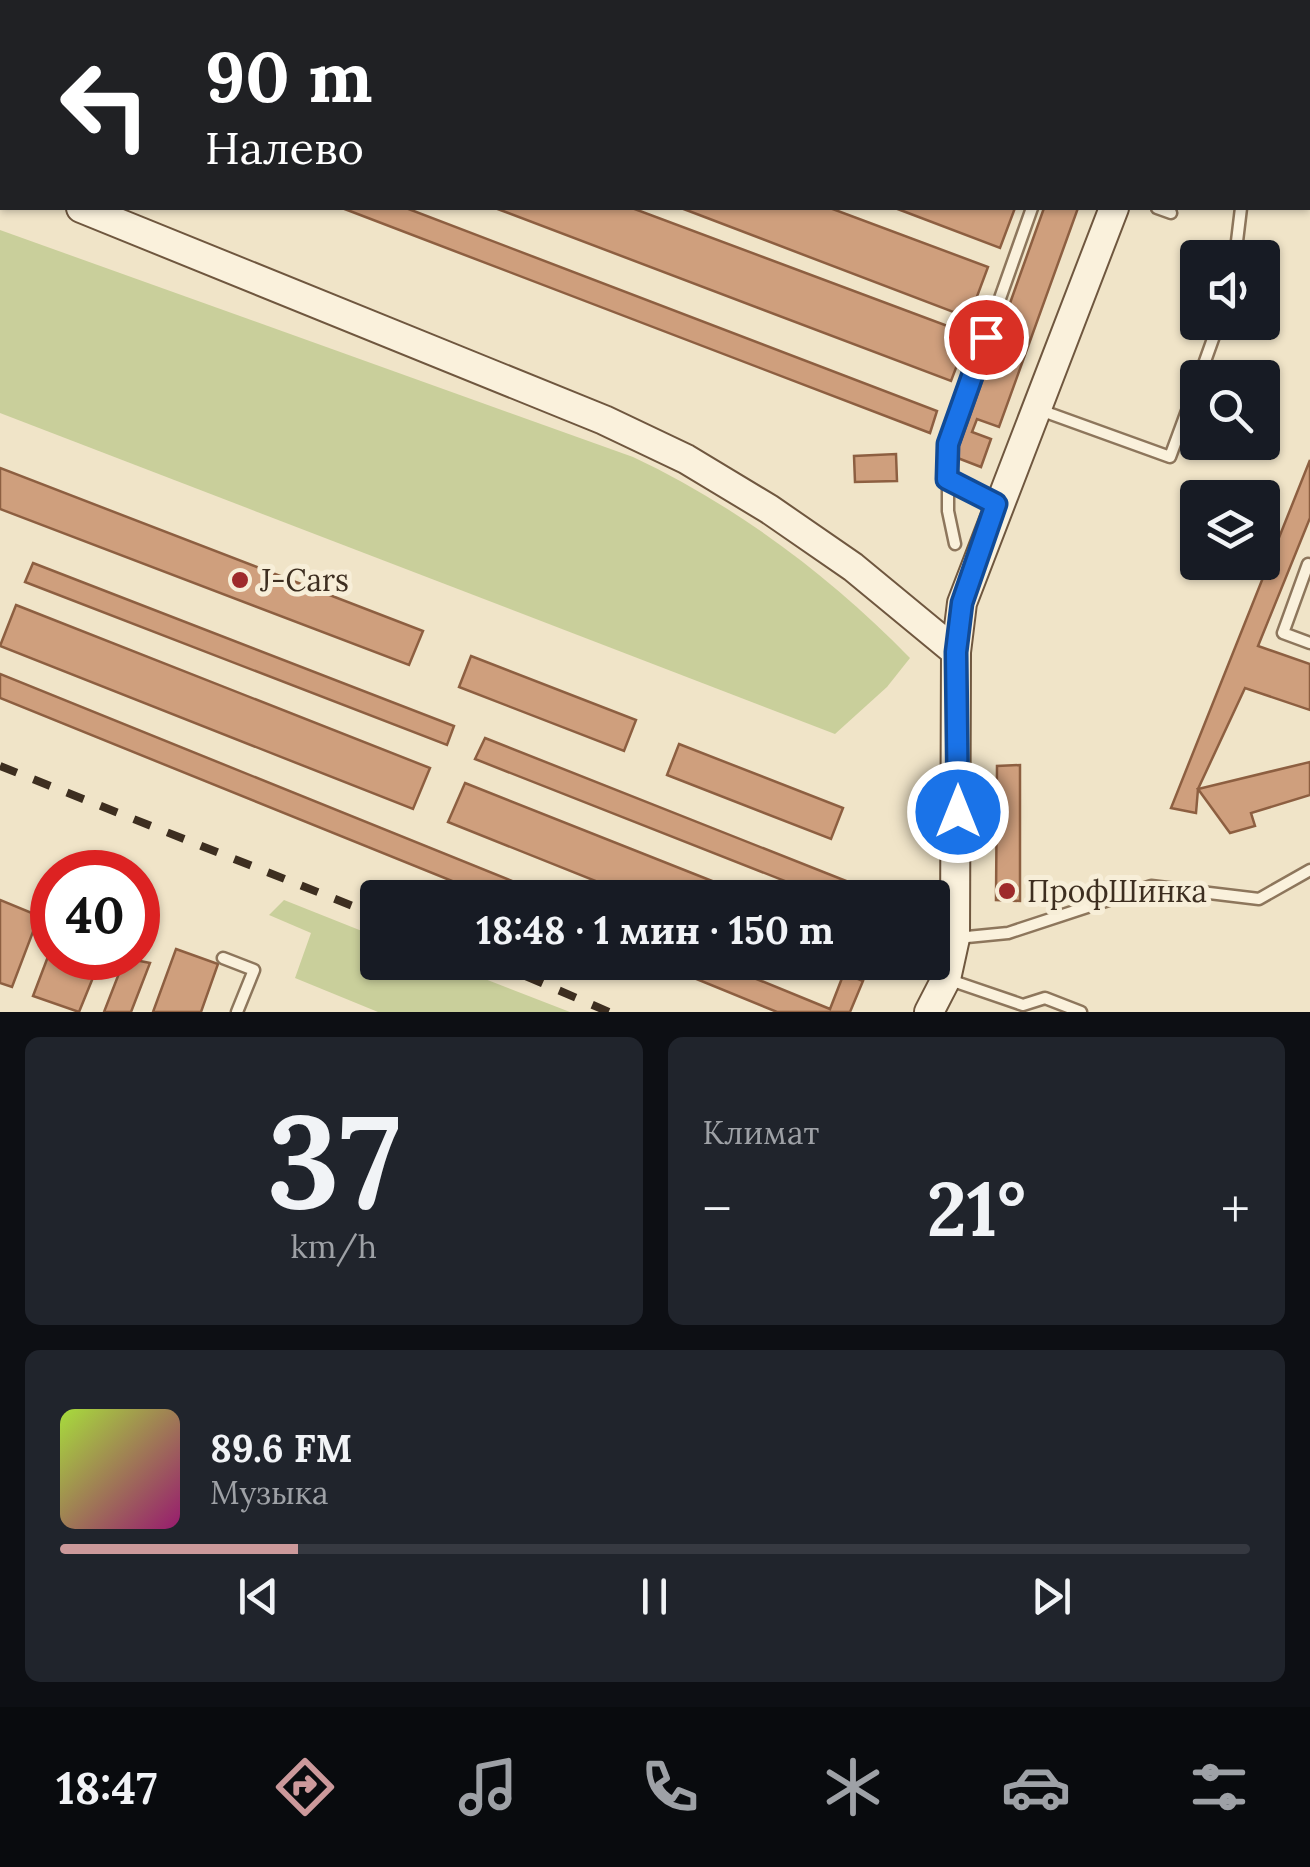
<!DOCTYPE html>
<html lang="ru">
<meta charset="utf-8">
<style>
:root{--surface:#171b24;--page:#20242c;--text:#f1f3f6;--muted:#9ea1a6;--line:#363941;--accent:#cc999b}
body{margin:0;font-family:Lora,serif;background:var(--page);color:var(--text);height:100vh;display:flex;flex-direction:column;font-size:38px;white-space:nowrap}
*{box-sizing:border-box;margin:0}
p{font-size:32px;color:var(--muted)}
.icon{flex:none;width:55px;height:55px;fill:none;stroke:currentColor;stroke-width:2;stroke-linecap:round;stroke-linejoin:round}
.map{position:relative;height:1012px;overflow:hidden}
.panel{display:flex;flex-direction:column;gap:25px;padding:25px;background:#0d0f14;flex:1}
.panel>*{flex:none}
.hud{position:absolute;left:0px;top:0px;width:1310px;height:210px;box-shadow:0 2px 8px #0004;background:#202124;color:#fff;overflow:hidden}
.fabs{position:absolute;left:1180px;top:240px;display:grid;gap:20px}
.fabs a{display:grid;place-items:center;width:100px;height:100px;border-radius:10px;background:var(--surface);box-shadow:0 2px 8px #0004;font-size:50px}
.speed{position:absolute;left:30px;top:850px;display:flex;gap:20px;font-size:50px;font-weight:700;text-align:center}
.speed>*{display:grid;place-content:center;width:130px;height:130px;border-radius:50%;background:var(--surface);box-shadow:0 2px 8px #0004;line-height:1}
.speed .limit{border:15px solid #d22;background:#fff;color:#111}
.pin{position:absolute;display:grid;place-items:center;width:85px;height:85px;color:#fff;margin:-42px;border:5px solid #fff;border-radius:50%;box-shadow:0 2px 10px #0007}
.me{position:absolute;width:110px;margin:-55px;rotate:0deg;stroke-linejoin:round;filter:drop-shadow(0 0 8px #0008)}
.turn{display:flex;align-items:center;gap:35px;height:210px;padding:0 40px;font-size:45px}
.turn .icon{width:130px;height:130px;stroke-width:2.5}
.turn b{display:block;font-size:70px;line-height:85px}
.big{font-size:75px;font-weight:700;line-height:1.1}
.panel .tile{flex:1;display:flex;flex-direction:column;justify-content:center;gap:15px;min-width:0;padding:0 35px;border-radius:15px;background:var(--page)}
.panel .dial{align-items:center;gap:0}
.dial b{font-size:130px;line-height:1}
.song{display:flex;align-items:center;gap:30px}
.cover{width:120px;height:120px;border-radius:15px;background:linear-gradient(135deg,hsl(80 70% 55%),hsl(320 70% 35%))}
.played{height:10px;border-radius:5px;background:linear-gradient(90deg,var(--accent) 20%,var(--line) 20%)}
.keys{display:flex;justify-content:space-around;direction:ltr}
.heat{display:flex;justify-content:space-between;align-items:center;font-size:55px;direction:ltr}
.panel .tiles{flex:1;display:grid;gap:25px;grid-template-columns:1fr 1fr}
.tile:last-child{grid-column:span 2}
.trip{position:absolute;left:360px;top:880px;width:590px;height:100px;border-radius:10px;background:var(--surface);box-shadow:0 2px 8px #0004;font-weight:700;line-height:100px;text-align:center}
.dock{display:flex;height:160px;justify-content:space-around;align-items:center;background:#090b0e;color:var(--muted)}
.dock .icon{width:70px;height:70px}
.dock .selected{color:var(--accent)}
.dock b{font-size:45px;color:var(--text)}
.map>svg:first-child{display:block}
.green{fill:#c9cf9b}
.building{fill:#cf9f7d;stroke:#8d5f41;stroke-width:2.5}
.lines{fill:none;stroke-linecap:round;stroke-linejoin:round}
.lane-casing{stroke:#8d765c;stroke-width:15}
.secondary-casing{stroke:#6f573f;stroke-width:32}
.lane{stroke:#faf1dc;stroke-width:10}
.secondary{stroke:#faf1dc;stroke-width:28}
.rail{stroke:#3d2e20;stroke-width:8;stroke-dasharray:18 18;stroke-linecap:butt}
.route-casing{stroke:#114b97;stroke-width:25}
.route{stroke:#1a73e8;stroke-width:18}
.poi-dot{fill:#9e2a2b;stroke:#f7eed8;stroke-width:4}
.labels{text-anchor:middle;dominant-baseline:central;stroke-width:10;stroke-linejoin:round;paint-order:stroke}
.poi-label{font-size:30px;fill:#3d2e20;stroke:#f7eed8;text-anchor:start}
</style>
<div class="map">
<svg width="1310" height="1012" viewBox="0 0 1310 1012">
<rect width="100%" height="100%" fill="#f0e4c8"/>
<g class="green">
<path d="M0,230L633,457C737,506 830,576 910,658L887,687L835,734L0,413Z"/>
<path d="M284,900L377,937L378,962L444,963L570,1012H378L295,978L311,933L269,915Z"/>
</g>
<g class="building">
<path d="M0,0H81L87,2H2V20Z"/>
<path d="M139,0H284L290,2H145Z"/>
<path d="M358,0H490L497,2H365Z"/>
<path d="M555,0H695L702,2H562Z"/>
<path d="M342,208H406L937,411L930,433Z"/>
<path d="M495,208H632L969,334L951,381Z"/>
<path d="M681,208H830L988,267L969,318Z"/>
<path d="M895,208H1015L1000,248Z"/>
<path d="M1044,208H1078L999,427L977,419L972,432L991,439L981,467L955,457Z"/>
<path d="M896,454L897,481L855,482L854,456Z"/>
<path d="M1310,460V518L1258,646L1310,664V710L1245,688L1198,789L1196,813L1171,808Z"/>
<path d="M0,468L423,631L409,665L0,509Z"/>
<path d="M33,563L454,726L447,745L25,582Z"/>
<path d="M16,605L430,768L413,809L0,646Z"/>
<path d="M471,656L636,720L624,751L459,687Z"/>
<path d="M0,674L554,898H494L0,698Z"/>
<path d="M485,738L889,898H828L475,759Z"/>
<path d="M679,744L843,808L831,839L667,775Z"/>
<path d="M1310,762V795L1251,813L1255,826L1230,833L1198,789Z"/>
<path d="M1020,765V901L996,900L997,766Z"/>
<path d="M465,783L755,898H638L448,822Z"/>
<path d="M0,900L39,916L12,987L0,983Z"/>
<path d="M52,946V958H101L79,1012L33,996Z"/>
<path d="M176,949L218,964L201,1012H153Z"/>
<path d="M125,958L150,963L131,1012H104Z"/>
<path d="M655,962H715L830,1009L844,973L863,981L850,1012H777Z"/>
</g>
<g class="lines">
<g class="lane-casing">
<g id="lane">
<path d="M1099,2L1114,0"/>
<path d="M1249,2V0"/>
<path d="M1157,208L1171,213"/>
<path d="M1235,258L1241,208"/>
<path d="M1199,378L1219,322"/>
<path d="M1040,410L1170,457L1198,381"/>
<path d="M947,479L995,504"/>
<path d="M955,544L948,511V445L1032,208"/>
<path d="M1308,564L1283,633L1310,643"/>
<path d="M957,938L1008,933L1151,886L1259,899L1310,870"/>
<path d="M223,958L254,970L237,1012"/>
<path d="M947,979L1023,1005L1045,998L1081,1012"/>
</g>
</g>
<g class="secondary-casing">
<g id="secondary">
<path d="M1128,2V0"/>
<path d="M0,175L2,176"/>
<path d="M81,208L604,420L686,459L769,509L853,567L956,652"/>
<path d="M929,1012L946,979L955,938L956,652L962,603L1114,208"/>
</g>
</g>
<use href="#lane" class="lane"/>
<use href="#secondary" class="secondary"/>
<g class="rail">
<path d="M0,766L378,916"/>
<path d="M493,962L609,1012"/>
</g>
</g>
<g class="lines">
<g class="route-casing">
<path id="route" d="M958,812L956,652L962,603L996,504L947,479L948,444L986,337"/>
</g>
<use href="#route" class="route"/>
</g>
<g class="poi-dot">
<circle cx="240" cy="580" r="10"/>
<circle cx="1007" cy="891" r="10"/>
</g>
<g class="labels">
<g class="poi-label">
<text x="260" y="580">J-Cars</text>
<text x="1027" y="891">ПрофШинка</text>
</g>
</g>
</svg>
<div class="fabs">
<a><svg class="icon" aria-label="sound" viewBox="0 0 24 24"><path d="M4 9h4l5-4v14l-5-4H4zM17 9q2 3 0 6"/></svg></a>
<a><svg class="icon" aria-label="search" viewBox="0 0 24 24"><circle cx="10" cy="10" r="6"/><path d="M15 15l6 6"/></svg></a>
<a><svg class="icon" aria-label="layers" viewBox="0 0 24 24"><path d="M12 4l9 5-9 5-9-5zM3 14l9 5 9-5"/></svg></a>
</div>
<div class="speed"><div class="limit">40</div></div>
<div class="pin" style="left:986px;top:337px;background:#d93025"><svg class="icon" aria-label="arrive" viewBox="0 0 24 24"><path d="M6 21V4h12l-3 4 3 4H6"/></svg></div>
<svg class="me" style="left:958px;top:812px" viewBox="-20 -20 40 40"><circle r="17" fill="#1a73e8" stroke="#fff" stroke-width="3"/><path d="M0-11L8 9 0 5-8 9z" fill="#fff"/></svg>
<div class="trip">18:48 · 1 мин · 150 m</div>
<div class="hud">
<div class="turn"><svg class="icon" aria-label="left" viewBox="0 0 24 24"><path d="M17 20v-9H6M10 6l-5 5 5 5"/></svg><div><b>90 m</b>Налево</div></div>
</div>
</div>
<section class="panel">
<div class="tiles">
<div class="tile dial"><b>37</b><p>km/h</p></div>
<div class="tile"><p>Климат</p>
<div class="heat"><a>−</a><b class="big">21°</b><a>+</a></div>
</div>
<div class="tile">
<div class="song"><i class="cover"></i><div><b>89.6 FM</b><p>Музыка</p></div></div>
<div class="played"></div>
<div class="keys"><svg class="icon" aria-label="previous" viewBox="0 0 24 24"><path d="M18 5L8 12l10 7zM5 5v14"/></svg><svg class="icon" aria-label="pause" viewBox="0 0 24 24"><path d="M8 5v14M16 5v14"/></svg><svg class="icon" aria-label="next" viewBox="0 0 24 24"><path d="M6 5l10 7-10 7zM19 5v14"/></svg></div>
</div>
</div>
</section>
<nav class="dock">
<b>18:47</b>
<svg class="icon selected" aria-label="directions" viewBox="0 0 24 24"><path d="M12 3l9 9-9 9-9-9zM9 14v-3h6M13 9l2 2-2 2"/></svg>
<svg class="icon" aria-label="music" viewBox="0 0 24 24"><path d="M9 18V5l10-2v13"/><circle cx="6" cy="18" r="3"/><circle cx="16" cy="16" r="3"/></svg>
<svg class="icon" aria-label="phone" viewBox="0 0 24 24"><path d="M5 4h4l2 5-3 2q2 4 5 5l2-3 5 2v4C11 20 4 13 5 4z"/></svg>
<svg class="icon" aria-label="climate" viewBox="0 0 24 24"><path d="M12 3v18M4 7l16 10M4 17L20 7"/></svg>
<svg class="icon" aria-label="car" viewBox="0 0 24 24"><path d="M5 17H2v-5l4-1 3-4h7l3 4 3 1v5h-3M9 17h6M6 11h13"/><circle cx="7" cy="17" r="2"/><circle cx="17" cy="17" r="2"/></svg>
<svg class="icon" aria-label="filters" viewBox="0 0 24 24"><path d="M4 7h16M4 17h16"/><circle cx="9" cy="7" r="2"/><circle cx="15" cy="17" r="2"/></svg>
</nav>
